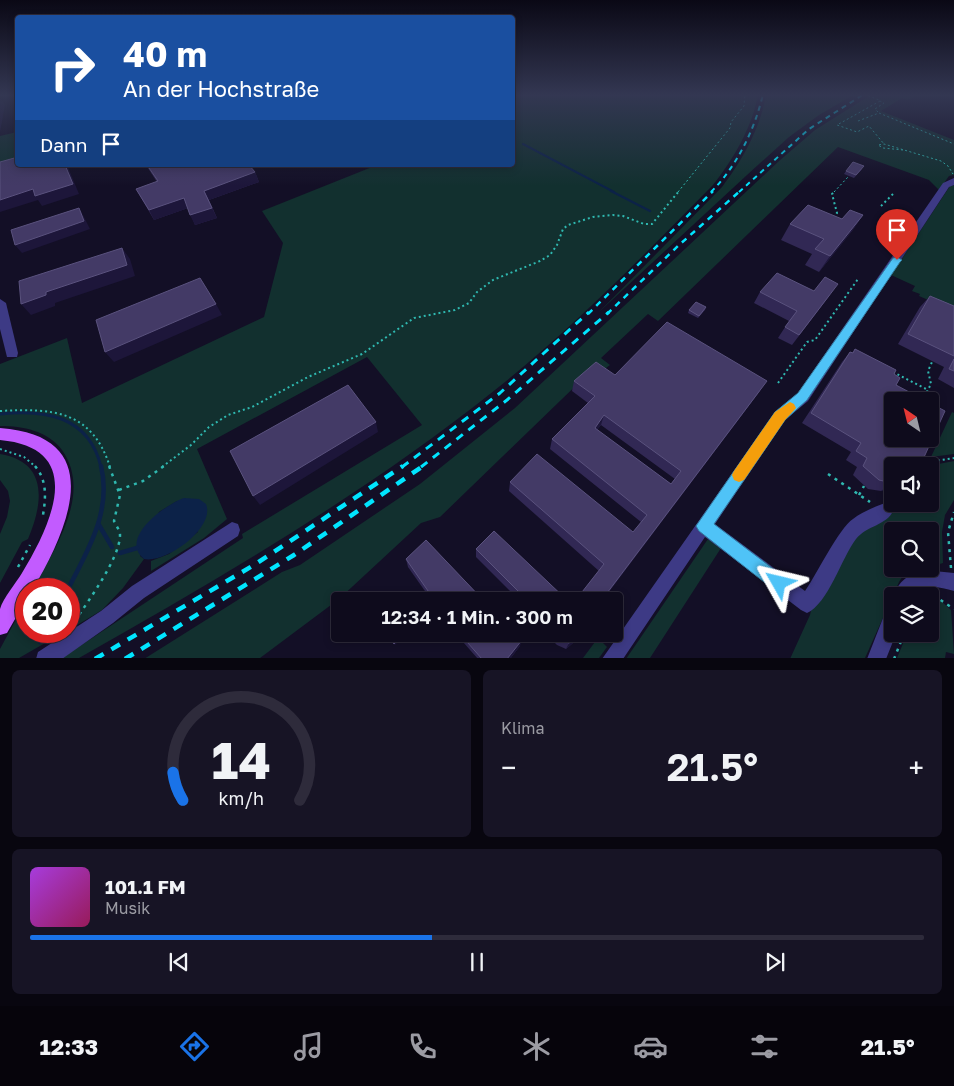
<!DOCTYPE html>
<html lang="de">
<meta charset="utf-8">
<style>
:root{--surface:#0e0b1c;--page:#171425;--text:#f1f3f6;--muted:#9b9ba3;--line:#2e2b3b;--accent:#1a73e8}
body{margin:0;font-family:"Golos Text",sans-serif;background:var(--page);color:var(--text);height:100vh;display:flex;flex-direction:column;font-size:19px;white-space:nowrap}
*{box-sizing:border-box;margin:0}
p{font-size:16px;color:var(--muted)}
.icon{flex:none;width:28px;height:28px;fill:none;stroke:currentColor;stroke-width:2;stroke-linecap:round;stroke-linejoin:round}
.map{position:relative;height:658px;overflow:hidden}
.drawer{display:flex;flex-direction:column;gap:12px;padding:12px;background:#08060f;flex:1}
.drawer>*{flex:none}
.top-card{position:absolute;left:15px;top:15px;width:500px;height:152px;border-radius:5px;box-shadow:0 2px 8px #0003,0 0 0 1px var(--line);background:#1a4fa0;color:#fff;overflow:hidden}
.needle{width:32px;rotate:325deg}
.buttons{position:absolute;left:884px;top:392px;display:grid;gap:10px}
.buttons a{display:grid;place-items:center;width:55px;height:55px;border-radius:5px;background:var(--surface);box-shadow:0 2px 8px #0003,0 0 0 1px var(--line);font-size:25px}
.speed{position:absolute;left:15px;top:578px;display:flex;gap:10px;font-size:25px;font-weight:700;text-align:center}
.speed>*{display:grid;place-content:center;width:65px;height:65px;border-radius:50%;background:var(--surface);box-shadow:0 2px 8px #0003,0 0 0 1px var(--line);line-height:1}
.speed .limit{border:8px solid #d22;background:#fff;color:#111}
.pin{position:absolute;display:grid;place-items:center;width:42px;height:42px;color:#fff;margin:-51px -21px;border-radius:50% 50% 50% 0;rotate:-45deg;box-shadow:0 0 5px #0007}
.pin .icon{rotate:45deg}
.me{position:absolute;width:55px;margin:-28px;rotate:307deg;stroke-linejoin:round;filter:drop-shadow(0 0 4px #0008)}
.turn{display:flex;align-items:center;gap:18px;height:105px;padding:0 25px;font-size:22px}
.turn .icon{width:65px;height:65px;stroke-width:2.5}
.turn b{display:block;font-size:35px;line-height:42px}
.then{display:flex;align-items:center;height:48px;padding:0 25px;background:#0003;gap:10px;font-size:19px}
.big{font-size:38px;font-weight:600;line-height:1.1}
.drawer .widget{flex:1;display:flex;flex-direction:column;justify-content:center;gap:8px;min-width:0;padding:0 18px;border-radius:8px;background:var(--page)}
.drawer .dial{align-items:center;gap:0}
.dial svg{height:130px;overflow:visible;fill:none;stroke:var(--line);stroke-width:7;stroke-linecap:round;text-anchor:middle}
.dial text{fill:var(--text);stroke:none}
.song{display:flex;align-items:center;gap:15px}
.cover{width:60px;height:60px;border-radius:8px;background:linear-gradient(135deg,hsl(280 70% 55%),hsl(330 70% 35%))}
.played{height:5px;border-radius:2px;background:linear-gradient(90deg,var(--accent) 45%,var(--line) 45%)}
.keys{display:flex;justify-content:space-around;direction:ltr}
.heat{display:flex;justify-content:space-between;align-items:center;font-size:28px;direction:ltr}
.drawer .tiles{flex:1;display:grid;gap:12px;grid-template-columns:1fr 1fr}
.widget:last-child{grid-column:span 2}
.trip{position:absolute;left:331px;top:592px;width:292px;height:50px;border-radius:5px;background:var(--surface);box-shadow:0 2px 8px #0003,0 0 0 1px var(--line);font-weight:600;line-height:50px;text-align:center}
.menu{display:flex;height:80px;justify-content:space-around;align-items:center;background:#06040b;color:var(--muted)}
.menu .icon{width:35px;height:35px}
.menu .on{color:var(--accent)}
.menu b{font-size:22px;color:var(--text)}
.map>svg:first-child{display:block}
.green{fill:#12302f}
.water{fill:#0c2248}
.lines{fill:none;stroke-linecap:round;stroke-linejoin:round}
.stream-far3{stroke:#0c2248;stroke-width:2}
.stream-far2{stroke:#0c2248;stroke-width:2.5}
.stream-far1{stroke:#0c2248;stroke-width:3}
.stream{stroke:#0c2248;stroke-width:4.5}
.path-far2{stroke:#2fb8b0;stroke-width:1;stroke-dasharray:2 2.5;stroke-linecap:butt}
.path-far1{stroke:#2fb8b0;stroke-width:2;stroke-dasharray:2 3;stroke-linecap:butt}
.path{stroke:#2fb8b0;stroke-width:2.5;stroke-dasharray:3 5;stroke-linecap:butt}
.minor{fill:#3d3a85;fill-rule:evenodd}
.major{fill:#c25bff;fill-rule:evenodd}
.rail-far3{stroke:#00e5ff;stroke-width:2;stroke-dasharray:5 4.5;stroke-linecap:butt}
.rail-far2{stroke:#00e5ff;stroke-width:2.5;stroke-dasharray:6 5.5;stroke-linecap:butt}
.rail-far1{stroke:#00e5ff;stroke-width:3;stroke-dasharray:8 7;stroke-linecap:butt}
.rail{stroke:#00e5ff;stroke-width:4.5;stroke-dasharray:10 9;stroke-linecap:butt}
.path-bridge{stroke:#2fb8b0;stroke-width:1;stroke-dasharray:2 2.5;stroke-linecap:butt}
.wall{fill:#312854;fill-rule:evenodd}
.shaded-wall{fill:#1d163a}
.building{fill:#433a66;stroke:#5a527e;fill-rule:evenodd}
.route{fill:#4fc3f7;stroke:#337fa1}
.slow{fill:#f59e0b}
</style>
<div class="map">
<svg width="954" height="659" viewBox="0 0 954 659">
<rect width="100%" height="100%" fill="#130f26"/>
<g class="green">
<path d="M513,94H758C753,126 733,160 713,185C643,256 573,328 495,390C366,493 222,577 79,658H62L243,538L242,534L422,425L367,357L197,449L227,519L204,538L151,571V561L169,554L198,532L177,501L159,512L140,556L144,559L123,588L102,610L69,630V589H33C54,549 93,494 62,450C48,431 23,426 0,426V364L67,338L82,403L264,317L283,243L262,211L377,165H512Z"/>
<path d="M766,94H855L819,115L789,137L747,175L598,313L722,187C742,161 761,127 766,94Z"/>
<path d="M872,94H920L907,100L902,98L881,111L954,140V175L949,176L939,190L929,180L838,147L658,321L648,314L601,358L610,365L598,374L592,370L440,517L421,523L339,599L260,658L144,659L282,572L300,565L420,484L515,408L779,161L815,130Z"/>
<path d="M17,132V160L0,166V136Z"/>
<path d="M954,185V311L919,296L920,294L912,291L915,286L891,275L950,186Z"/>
<path d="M952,412L954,413V454L931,457Z"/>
<path d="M0,454C49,462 43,504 28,539L22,542L0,583V534L7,517L10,501L8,491L0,480Z"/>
<path d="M954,461V500L945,515L942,532L943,563L930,567V531H892V569H915L904,574L899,582L865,658L790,659L810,615L812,607L843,554L864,528L909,504H930V466H928Z"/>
<path d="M708,539L721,548L650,658L626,659Z"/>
<path d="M930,597L941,601L951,610L954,654L946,652L945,658H897L907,634H930Z"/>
<path d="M26,601V631H66L19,658H0V649Z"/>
<path d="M598,638L607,647L599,658H583Z"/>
</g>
<path class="water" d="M184,498L199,499L206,504C216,528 165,564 144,559C118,538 166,504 184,498Z"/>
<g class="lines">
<path class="stream-far3" d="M523,144L614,192"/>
<path class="stream-far2" d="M611,191L650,211"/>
<path class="stream-far1" d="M0,414C45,409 89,416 101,467"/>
<g class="stream">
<path d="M99,525L112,547"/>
<path d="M120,553L137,548"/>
<path d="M68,589C88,550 112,511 101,466"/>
<path d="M40,642L46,631"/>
</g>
<g class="path-far2">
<path d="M880,101L837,125L857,132L869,126L884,144"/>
<path d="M878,112L875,109L884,103L880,101"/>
<path d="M858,121L879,113L954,144"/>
<path d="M903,150L883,148L878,145L884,144L941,161L948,166L953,174"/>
<path d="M678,192L730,128L731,122L744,106L745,94"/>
<path d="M834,192L848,177"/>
</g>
<g class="path-far1">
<path d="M881,206L893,194"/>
<path d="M834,218L837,213L832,194L835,191"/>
<path d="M893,372L928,390"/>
<path d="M778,383L807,342L815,340L858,279"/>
<path d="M922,401L931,384L928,371L932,362"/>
<path d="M0,411C52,408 92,410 110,467"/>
<path d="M0,449L24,457L36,467"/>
<path d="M923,463L954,458"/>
<path d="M162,467L191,445L209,427L228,415L252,407L308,377L362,354L414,318L455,310L469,303L477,292L493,280L540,261L550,255L557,245L563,229L568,225L593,217L613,215L623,216L644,224H652L679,191"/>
</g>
<g class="path">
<path d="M35,466C47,480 46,497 43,515"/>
<path d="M828,474L870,502"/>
<path d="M119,490L143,481L164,466"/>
<path d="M859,495L864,486"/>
<path d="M18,567L30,545"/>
<path d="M951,568L948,532L954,512"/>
<path d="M926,594L936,597L954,609"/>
<path d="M75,621C88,601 120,558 120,535C120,530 116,526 114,521L120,495L109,466"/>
<path d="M894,659L904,634"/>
</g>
<g class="minor">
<path d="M954,178V185L949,187L808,401L785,420L715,524L805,591C817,574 839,528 853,519C862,512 874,507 885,503L891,505L893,511C887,525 866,526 856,539C842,557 828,604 807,613L801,610L705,537L623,659H602L775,412L798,393L943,183Z"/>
<path d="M0,299L6,303L18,353L17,357H7L0,329Z"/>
<path d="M232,522L238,524L240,530L238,536L144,598L113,623L62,659H36L38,652L101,611L132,586Z"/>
<path d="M924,570L954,573V591C939,587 923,583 912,596H893C899,581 908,574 924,570Z"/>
<path d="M892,611V634H896L886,659H867L885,613Z"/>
</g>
<path class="major" d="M0,428C109,436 69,528 33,589H26V600L7,633L0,635C0,627 0,616 0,609C3,598 16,583 22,573C51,525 88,448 0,440Z"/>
<g class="rail-far3">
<path d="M711,192C737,166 755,129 763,94"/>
<path d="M739,192L809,129L864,94"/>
</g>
<g class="rail-far2">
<path d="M588,314L713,191"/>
<path d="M607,314L678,246L740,191"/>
</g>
<g class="rail-far1">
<path d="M402,467L500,393L589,312"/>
<path d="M421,467L507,400L609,312"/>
</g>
<g class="rail">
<path d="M95,659L254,565L403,466"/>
<path d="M125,659L294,555L423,466"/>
</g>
<path class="path-bridge" d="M864,94L879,100"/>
</g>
<g class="wall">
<path d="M146,165H249L255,172L259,182L209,200L217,218L195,225L188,208L154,220L136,189L157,182Z"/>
<path d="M862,169L854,178L844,174L846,171Z"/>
<path d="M863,215L852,231L819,272L805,265L812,254L781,240L790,224L842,219Z"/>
<path d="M814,291L830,295L792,345L778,338L789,321L754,303L760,292Z"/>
<path d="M930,296L954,306V388L938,379L944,367L898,344L920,307Z"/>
<path d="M706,307L705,310L698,318L688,313L689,310Z"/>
<path d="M855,349L894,374L896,385L892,489L881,491L868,489L853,475L857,467L846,460L851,452L802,423L842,362L850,352L852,353Z"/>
<path d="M615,375L760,391L602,601H575L599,571L509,491L510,482L633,532L641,522L550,449L552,439L588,403L572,391L574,381ZM601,425L675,479L671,484L597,430Z"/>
<path d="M476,549L568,601H520L476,557Z"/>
<path d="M406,559L484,601H432L408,567Z"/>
<path d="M456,634H515L520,646L510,659H478Z"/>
<path d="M546,634H579L573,643L566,649L557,645Z"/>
</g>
<g class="shaded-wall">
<path d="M0,98L5,105L0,132Z"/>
<path d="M65,165H67L79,194L42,206L38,200L0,212V200L33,189Z"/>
<path d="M255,172L259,182L209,200L204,191Z"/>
<path d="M184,198L188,208L154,220L149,210Z"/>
<path d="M79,208L84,217L90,229L22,253L15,245Z"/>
<path d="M212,208L217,218L195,225L190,215Z"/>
<path d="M863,215L852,231L819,272L830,256Z"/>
<path d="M122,248L130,259L135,276L55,303V306L31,315L21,304L46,292Z"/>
<path d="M216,304L222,315L114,362L105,352Z"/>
<path d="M767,381L602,601H601Z"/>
<path d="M604,415L601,425L591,437L595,428Z"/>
<path d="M376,422L378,432L260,505L253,496Z"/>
<path d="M892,483V489L881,491Z"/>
<path d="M404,634V635L395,645L394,644Z"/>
<path d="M577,638L573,643L566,649L569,643Z"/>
<path d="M522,640L520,646L510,659H507Z"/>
</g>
<g class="building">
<path d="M18,157V165H65L73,184L35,196L33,189L0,200V162Z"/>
<path d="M853,162L864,166L856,175L846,171Z"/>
<path d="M147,165H249L255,172L204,191L212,208L190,215L184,198L149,210L136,189L158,181Z"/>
<path d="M808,205L842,219L850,210L863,215L830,256L815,249L824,239L790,224Z"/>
<path d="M79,208L84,221L15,245L11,230Z"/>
<path d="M122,248L127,265L46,292V295L21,304L19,281Z"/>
<path d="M777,273L814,291L825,277L838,284L799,335L785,327L797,311L760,292Z"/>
<path d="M200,278L216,304L105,352L96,320Z"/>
<path d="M930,296L954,306V356L908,334Z"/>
<path d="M696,302L706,307L699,316L689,310Z"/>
<path d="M667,322L767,381L601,601H575L604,564L510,482L537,454L633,532L647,515L552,439L595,396L574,381L596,362L615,375ZM604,415L681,471L671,484L595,428Z"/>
<path d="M855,349L896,370L894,374L900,378L896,385L926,401H892V439H930V403L945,411L920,466H892V483L879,480L863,466L867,458L856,451L861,443L811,413L850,352L853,353Z"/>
<path d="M954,359V371L949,369Z"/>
<path d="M348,385L376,422L253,496L230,451Z"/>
<path d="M494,531L568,601H528L476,549Z"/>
<path d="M426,540L484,601H435L406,559Z"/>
<path d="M386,634H404L394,644Z"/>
<path d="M460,634H515L522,640L507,659H482Z"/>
<path d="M554,634H579L577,638L569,643L559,640Z"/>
</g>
<linearGradient id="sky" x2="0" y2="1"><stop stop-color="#0a0815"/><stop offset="0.51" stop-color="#333752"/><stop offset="1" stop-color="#333752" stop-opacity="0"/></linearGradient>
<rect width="954" height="186" fill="url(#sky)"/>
<path class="route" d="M897,257L902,260L900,262L807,400L785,420L714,524L784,577L787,583L784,589L779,591L773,589L699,531L696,526L775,412L798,393L893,258Z"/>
<path class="slow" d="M790,402L794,404L796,408L785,420L744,480L739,482L734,480L732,475L734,471L775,412Z"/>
</svg>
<div class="buttons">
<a><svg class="needle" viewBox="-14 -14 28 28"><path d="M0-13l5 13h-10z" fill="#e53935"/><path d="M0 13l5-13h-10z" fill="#9b9ba3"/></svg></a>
<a><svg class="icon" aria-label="sound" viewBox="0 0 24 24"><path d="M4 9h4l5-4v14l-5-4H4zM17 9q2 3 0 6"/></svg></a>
<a><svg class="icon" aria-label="search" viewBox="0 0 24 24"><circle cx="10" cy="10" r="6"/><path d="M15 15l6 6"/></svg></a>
<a><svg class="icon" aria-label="layers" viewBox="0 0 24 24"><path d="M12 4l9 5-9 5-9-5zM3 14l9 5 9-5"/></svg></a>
</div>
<div class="speed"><div class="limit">20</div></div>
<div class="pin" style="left:897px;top:260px;background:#d93025"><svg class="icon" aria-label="arrive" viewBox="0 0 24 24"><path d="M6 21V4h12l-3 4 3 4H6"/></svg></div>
<svg class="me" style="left:779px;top:583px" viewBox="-20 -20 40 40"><path d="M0-17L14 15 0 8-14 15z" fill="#4fc3f7" stroke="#fff" stroke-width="4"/></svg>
<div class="trip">12:34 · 1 Min. · 300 m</div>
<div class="top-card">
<div class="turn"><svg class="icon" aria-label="right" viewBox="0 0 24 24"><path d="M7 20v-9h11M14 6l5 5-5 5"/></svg><div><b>40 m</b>An der Hochstraße</div></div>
<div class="then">Dann<svg class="icon" aria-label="arrive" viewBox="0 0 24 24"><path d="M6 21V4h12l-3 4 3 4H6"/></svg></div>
</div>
</div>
<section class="drawer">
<div class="tiles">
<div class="widget dial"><svg viewBox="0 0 100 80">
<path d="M14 69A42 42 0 1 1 86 69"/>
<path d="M14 69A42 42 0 0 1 8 52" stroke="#1a73e8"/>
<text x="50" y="56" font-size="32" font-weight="700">14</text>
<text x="50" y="72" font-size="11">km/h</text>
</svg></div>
<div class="widget"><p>Klima</p>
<div class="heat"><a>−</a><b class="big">21.5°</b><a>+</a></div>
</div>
<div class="widget">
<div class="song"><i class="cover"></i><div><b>101.1 FM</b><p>Musik</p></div></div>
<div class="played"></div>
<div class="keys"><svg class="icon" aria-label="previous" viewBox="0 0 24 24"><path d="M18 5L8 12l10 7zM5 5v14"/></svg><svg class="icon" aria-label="pause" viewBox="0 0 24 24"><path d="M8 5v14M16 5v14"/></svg><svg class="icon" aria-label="next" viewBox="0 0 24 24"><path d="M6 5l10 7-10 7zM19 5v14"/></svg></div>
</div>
</div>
</section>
<nav class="menu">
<b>12:33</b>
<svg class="icon on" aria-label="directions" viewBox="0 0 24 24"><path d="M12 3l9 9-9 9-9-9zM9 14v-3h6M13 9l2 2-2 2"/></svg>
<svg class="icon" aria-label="music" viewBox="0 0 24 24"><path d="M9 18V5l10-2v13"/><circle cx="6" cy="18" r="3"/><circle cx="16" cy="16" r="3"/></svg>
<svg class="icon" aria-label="phone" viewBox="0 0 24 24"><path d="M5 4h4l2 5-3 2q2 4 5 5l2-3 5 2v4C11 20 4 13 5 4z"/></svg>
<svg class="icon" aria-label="climate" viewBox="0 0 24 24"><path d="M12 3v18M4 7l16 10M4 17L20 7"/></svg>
<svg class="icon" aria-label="car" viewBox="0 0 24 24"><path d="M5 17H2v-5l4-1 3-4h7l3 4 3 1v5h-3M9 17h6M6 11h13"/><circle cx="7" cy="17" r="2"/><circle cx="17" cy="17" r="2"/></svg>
<svg class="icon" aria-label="filters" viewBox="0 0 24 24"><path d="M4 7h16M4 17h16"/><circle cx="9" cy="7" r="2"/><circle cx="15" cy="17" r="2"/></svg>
<b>21.5°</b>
</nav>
